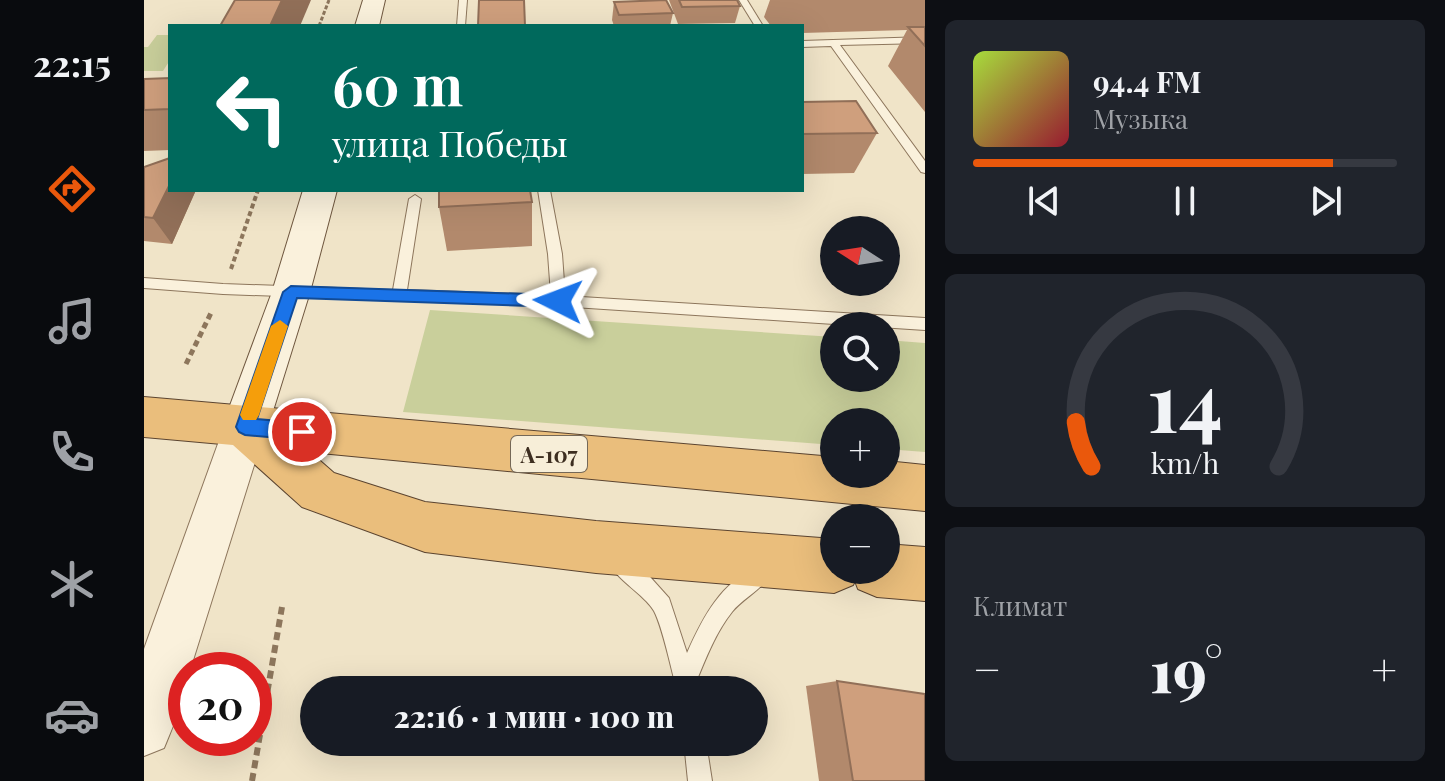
<!DOCTYPE html>
<html lang="ru">
<meta charset="utf-8">
<style>
:root{--surface:#171b24;--page:#20242c;--text:#f1f3f6;--muted:#9ea1a6;--line:#363941;--accent:#ea580c}
body{margin:0;font-family:"Playfair Display",serif;background:var(--page);color:var(--text);height:100vh;display:flex;flex-direction:column;font-size:30px;white-space:nowrap}
*{box-sizing:border-box;margin:0}
p{font-size:26px;color:var(--muted)}
.icon{flex:none;width:44px;height:44px;fill:none;stroke:currentColor;stroke-width:2;stroke-linecap:round;stroke-linejoin:round}
.map{position:relative;flex:1;overflow:hidden}
.sheet{display:flex;flex-direction:column;gap:20px;padding:20px;background:#0d0f14;width:520px}
.sheet>*{flex:none}
.banner{position:absolute;left:24px;top:24px;width:636px;height:168px;border-radius:0px;box-shadow:0 8px 32px #0002;background:#00695c;color:#fff;overflow:hidden}
.needle{width:52px;rotate:282deg}
.fabs{position:absolute;left:676px;top:216px;display:grid;gap:16px}
.fabs a{display:grid;place-items:center;width:80px;height:80px;border-radius:50%;background:var(--surface);box-shadow:0 8px 32px #0002;font-size:40px}
.speed{position:absolute;left:24px;top:652px;display:flex;gap:16px;font-size:40px;font-weight:700;text-align:center}
.speed>*{display:grid;place-content:center;width:104px;height:104px;border-radius:50%;background:var(--surface);box-shadow:0 8px 32px #0002;line-height:1}
.speed .limit{border:12px solid #d22;background:#fff;color:#111}
.pin{position:absolute;display:grid;place-items:center;width:68px;height:68px;color:#fff;margin:-34px;border:4px solid #fff;border-radius:50%;box-shadow:0 2px 8px #0007}
.me{position:absolute;width:88px;margin:-44px;rotate:273deg;stroke-linejoin:round;filter:drop-shadow(0 0 6px #0008)}
.turn{display:flex;align-items:center;gap:28px;height:168px;padding:0 32px;font-size:36px}
.turn .icon{width:104px;height:104px;stroke-width:2.5}
.turn b{display:block;font-size:56px;line-height:68px}
.big{font-size:60px;font-weight:800;line-height:1.1}
.sheet .card{flex:1;display:flex;flex-direction:column;justify-content:center;gap:12px;min-width:0;padding:0 28px;border-radius:12px;background:var(--page)}
.sheet .dial{align-items:center;gap:0}
.dial svg{height:208px;overflow:visible;fill:none;stroke:var(--line);stroke-width:7;stroke-linecap:round;text-anchor:middle}
.dial text{fill:var(--text);stroke:none}
.song{display:flex;align-items:center;gap:24px}
.cover{width:96px;height:96px;border-radius:12px;background:linear-gradient(135deg,hsl(80 70% 55%),hsl(350 70% 35%))}
.played{height:8px;border-radius:4px;background:linear-gradient(90deg,var(--accent) 85%,var(--line) 85%)}
.keys{display:flex;justify-content:space-around;direction:ltr}
.heat{display:flex;justify-content:space-between;align-items:center;font-size:44px;direction:ltr}
.trip{position:absolute;left:156px;top:676px;width:468px;height:80px;border-radius:40px;background:var(--surface);box-shadow:0 8px 32px #0002;font-weight:800;line-height:80px;text-align:center}
main{display:flex;flex:1;min-height:0}
.menu{display:flex;flex-direction:column;width:144px;justify-content:space-around;align-items:center;background:#090b0e;color:var(--muted)}
.menu .icon{width:56px;height:56px}
.menu .on{color:var(--accent)}
.menu b{font-size:36px;color:var(--text)}
.map>svg:first-child{display:block}
.green{fill:#c9cf9b}
.lines{fill:none;stroke-linecap:round;stroke-linejoin:round}
.service-casing{stroke:#8d765c;stroke-width:2}
.tertiary-casing{stroke:#8d765c;stroke-width:2}
.secondary-casing{stroke:#6f573f;stroke-width:2}
.trunk-casing{stroke:#5b4430;stroke-width:2}
.path-far3{stroke:#8d765c;stroke-width:3;stroke-dasharray:4 2;stroke-linecap:butt}
.path-far2{stroke:#8d765c;stroke-width:4;stroke-dasharray:5 3;stroke-linecap:butt}
.path-far1{stroke:#8d765c;stroke-width:5;stroke-dasharray:6 4;stroke-linecap:butt}
.path{stroke:#8d765c;stroke-width:6;stroke-dasharray:8 5;stroke-linecap:butt}
.service{fill:#faf1dc;fill-rule:evenodd}
.tertiary{fill:#faf1dc;fill-rule:evenodd}
.secondary{fill:#faf1dc;fill-rule:evenodd}
.trunk{fill:#eabe7c;fill-rule:evenodd}
.wall{fill:#b2896c}
.shaded-wall{fill:#916f58}
.building{fill:#cf9f7d;stroke:#916f58;stroke-width:2}
.route{fill:#1a73e8;stroke:#114b97;stroke-width:2}
.slow{fill:#f59e0b}
.labels{text-anchor:middle;dominant-baseline:central;stroke-width:8;stroke-linejoin:round;paint-order:stroke}
.shield{fill:#f7eed8;stroke:#756857;stroke-width:2}
.shield-label{font-size:22px;font-weight:bold;fill:#3d2e20}
</style>
<main>
<nav class="menu">
<b>22:15</b>
<svg class="icon on" aria-label="directions" viewBox="0 0 24 24"><path d="M12 3l9 9-9 9-9-9zM9 14v-3h6M13 9l2 2-2 2"/></svg>
<svg class="icon" aria-label="music" viewBox="0 0 24 24"><path d="M9 18V5l10-2v13"/><circle cx="6" cy="18" r="3"/><circle cx="16" cy="16" r="3"/></svg>
<svg class="icon" aria-label="phone" viewBox="0 0 24 24"><path d="M5 4h4l2 5-3 2q2 4 5 5l2-3 5 2v4C11 20 4 13 5 4z"/></svg>
<svg class="icon" aria-label="climate" viewBox="0 0 24 24"><path d="M12 3v18M4 7l16 10M4 17L20 7"/></svg>
<svg class="icon" aria-label="car" viewBox="0 0 24 24"><path d="M5 17H2v-5l4-1 3-4h7l3 4 3 1v5h-3M9 17h6M6 11h13"/><circle cx="7" cy="17" r="2"/><circle cx="17" cy="17" r="2"/></svg>
</nav>
<div class="map">
<svg width="781" height="781" viewBox="0 0 781 781">
<rect width="100%" height="100%" fill="#f0e4c8"/>
<g class="green">
<path d="M13,35H26V60L19,71H0V47H4Z"/>
<path d="M286,310L690,337V378H742V340L781,343V452L742,449V422H690V445L259,412Z"/>
</g>
<g class="lines">
<g class="service-casing">
<g id="service">
<path d="M315,0H323L321,26H313Z"/>
<path d="M595,0H603L619,26H611Z"/>
<path d="M781,37V43L696,45L781,161V173L777,172L687,46L658,47V41Z"/>
<path d="M394,190H406L418,254L421,296L781,318V330L414,306L79,294L0,288V278L79,284L249,290L265,199L271,195L277,199L263,290L407,295L404,254Z"/>
<path d="M477,555L499,569L525,598L543,653C559,617 577,582 615,566L622,569L625,576C620,588 598,599 588,612C572,632 562,658 552,682L555,690H533C527,669 519,628 510,611C500,594 474,581 467,565L470,558Z"/>
<path d="M540,742H562L568,781H544Z"/>
</g>
</g>
<g class="tertiary-casing">
<path id="tertiary" d="M101,409L116,414L122,427L46,670H42C42,697 30,724 20,748L0,756V649L80,427L86,414Z"/>
</g>
<g class="secondary-casing">
<g id="secondary">
<path d="M219,0H241L235,26H211Z"/>
<path d="M159,190H193L166,292L124,427L117,441L101,447L85,441L78,427L128,292Z"/>
</g>
</g>
<g class="trunk-casing">
<path id="trunk" d="M0,397L690,457V474H742V461L781,465V511L166,452L190,473L281,502L452,521L690,539V570H742V544L781,547V601L733,597L714,589L711,581L709,585L690,593L452,573L281,552L158,507L89,445L0,437Z"/>
</g>
<path class="path-far3" d="M175,26L185,0"/>
<path class="path-far2" d="M87,269L114,190"/>
<path class="path-far1" d="M42,364L68,311"/>
<path class="path" d="M108,781L138,607"/>
<use href="#service" class="service"/>
<use href="#tertiary" class="tertiary"/>
<use href="#secondary" class="secondary"/>
<use href="#trunk" class="trunk"/>
</g>
<g class="wall">
<path d="M525,0H593L596,6L591,23L534,24Z"/>
<path d="M626,0H781V112L744,66L763,30L658,33V26H627L620,17Z"/>
<path d="M470,2L529,13L526,26H470L468,20Z"/>
<path d="M26,78V150L0,151V79Z"/>
<path d="M658,102L733,133L710,173L658,174Z"/>
<path d="M0,167L26,190H52L28,244L0,241Z"/>
<path d="M388,202V246L303,251L295,207Z"/>
<path d="M693,681L781,781H675L662,686Z"/>
</g>
<g class="shaded-wall">
<path d="M138,0H167L156,26H126Z"/>
<path d="M26,184V190H52L28,244L9,218Z"/>
</g>
<g class="building">
<path d="M91,0H138L126,26H76Z"/>
<path d="M335,0H380L381,26H334Z"/>
<path d="M522,0L529,13L475,15L470,2Z"/>
<path d="M535,0H593L596,6L538,7Z"/>
<path d="M764,27H781V46Z"/>
<path d="M26,78V109L0,110V79Z"/>
<path d="M712,101L733,133L658,134V102Z"/>
<path d="M26,158V184L9,218L0,217V167Z"/>
<path d="M295,190H386L388,202L295,207Z"/>
<path d="M693,681L781,694V781H709Z"/>
</g>
<path class="route" d="M147,286L414,295L422,301L414,307L153,298L113,419L158,423L165,426L168,432L165,438L158,440L101,435L95,432L92,427L139,292Z"/>
<path class="slow" d="M136,320L144,326L115,415L112,420H99L96,415L127,326Z"/>
<g class="labels">
<rect class="shield" x="367" y="436" width="76" height="36" rx="6"/>
<g class="shield-label">
<text x="405" y="454">А-107</text>
</g>
</g>
</svg>
<div class="fabs">
<a><svg class="needle" viewBox="-14 -14 28 28"><path d="M0-13l5 13h-10z" fill="#e53935"/><path d="M0 13l5-13h-10z" fill="#9ea1a6"/></svg></a>
<a><svg class="icon" aria-label="search" viewBox="0 0 24 24"><circle cx="10" cy="10" r="6"/><path d="M15 15l6 6"/></svg></a>
<a>+</a>
<a>−</a>
</div>
<div class="speed"><div class="limit">20</div></div>
<div class="pin" style="left:158px;top:432px;background:#d93025"><svg class="icon" aria-label="arrive" viewBox="0 0 24 24"><path d="M6 21V4h12l-3 4 3 4H6"/></svg></div>
<svg class="me" style="left:414px;top:301px" viewBox="-20 -20 40 40"><path d="M0-17L14 15 0 8-14 15z" fill="#1a73e8" stroke="#fff" stroke-width="4"/></svg>
<div class="trip">22:16 · 1 мин · 100 m</div>
<div class="banner">
<div class="turn"><svg class="icon" aria-label="left" viewBox="0 0 24 24"><path d="M17 20v-9H6M10 6l-5 5 5 5"/></svg><div><b>60 m</b>улица Победы</div></div>
</div>
</div>
<section class="sheet">
<div class="card">
<div class="song"><i class="cover"></i><div><b>94.4 FM</b><p>Музыка</p></div></div>
<div class="played"></div>
<div class="keys"><svg class="icon" aria-label="previous" viewBox="0 0 24 24"><path d="M18 5L8 12l10 7zM5 5v14"/></svg><svg class="icon" aria-label="pause" viewBox="0 0 24 24"><path d="M8 5v14M16 5v14"/></svg><svg class="icon" aria-label="next" viewBox="0 0 24 24"><path d="M6 5l10 7-10 7zM19 5v14"/></svg></div>
</div>
<div class="card dial"><svg viewBox="0 0 100 80">
<path d="M14 69A42 42 0 1 1 86 69"/>
<path d="M14 69A42 42 0 0 1 8 52" stroke="#ea580c"/>
<text x="50" y="56" font-size="32" font-weight="700">14</text>
<text x="50" y="72" font-size="11">km/h</text>
</svg></div>
<div class="card"><p>Климат</p>
<div class="heat"><a>−</a><b class="big">19°</b><a>+</a></div>
</div>
</section>
</main>
